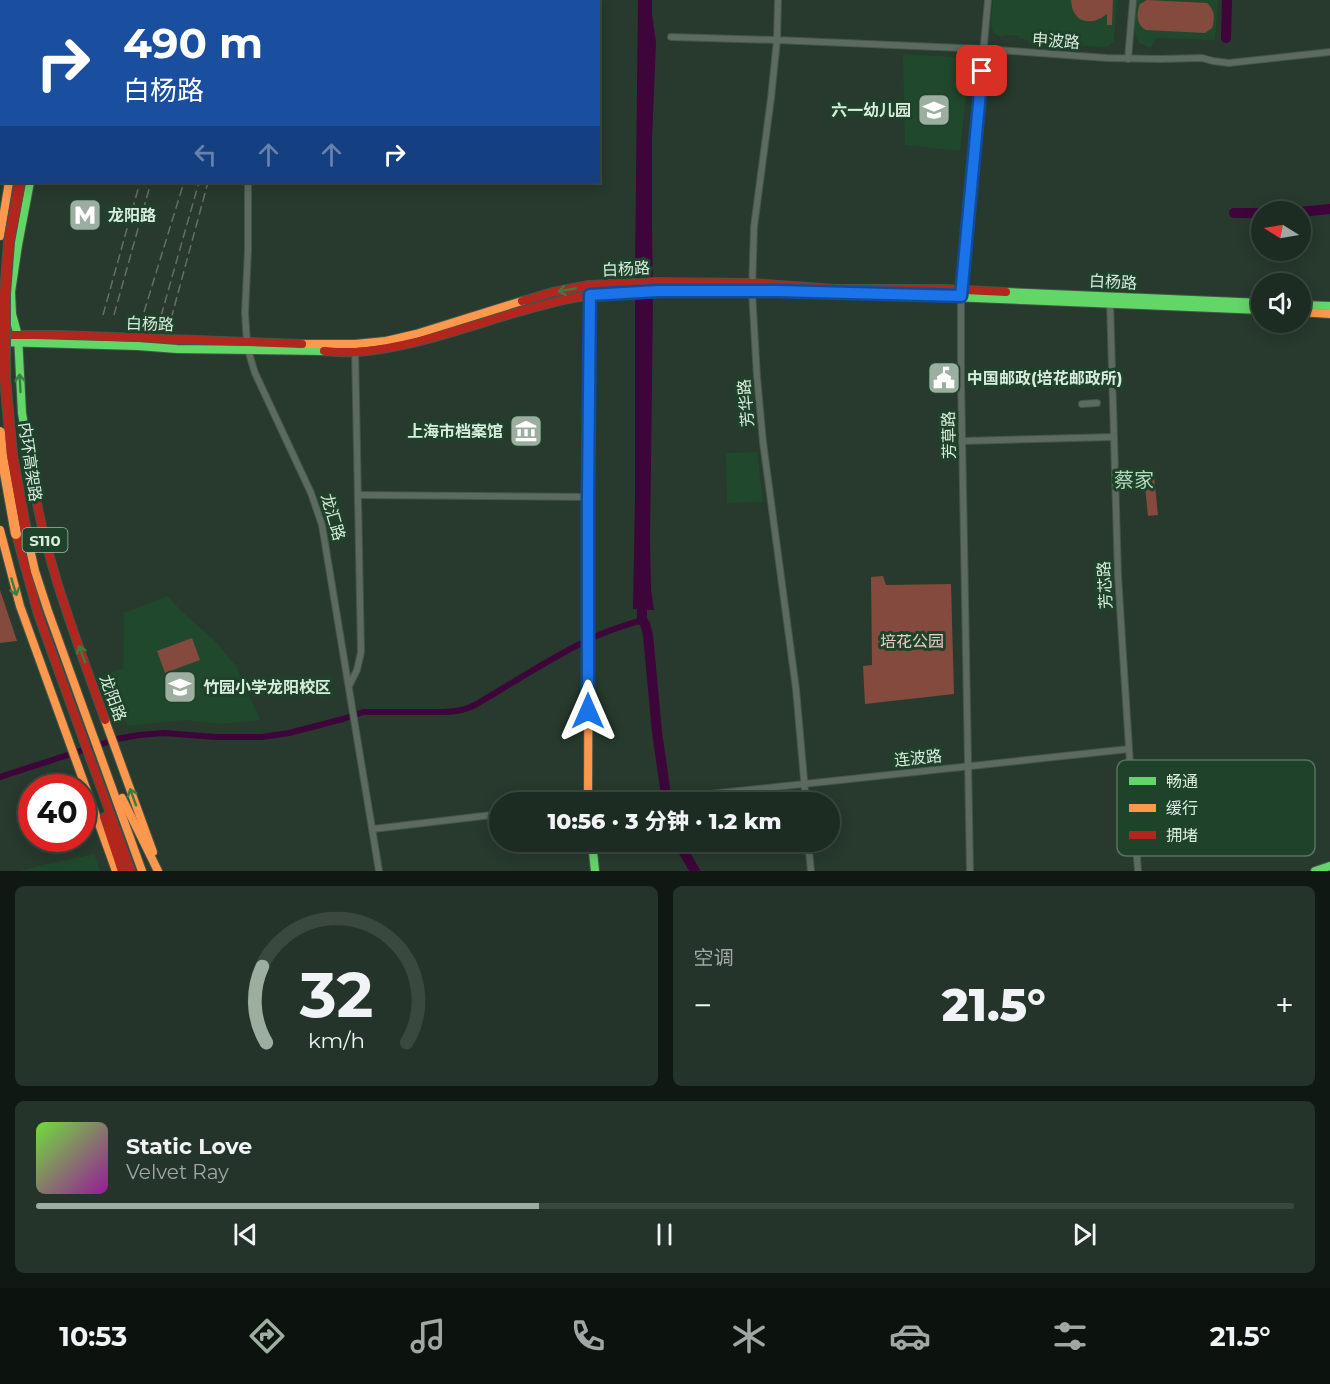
<!DOCTYPE html>
<html lang="zh">
<meta charset="utf-8">
<style>
:root{--surface:#1d2c22;--page:#25342a;--text:#f1f3f6;--muted:#a0a7a5;--line:#3b4840;--accent:#9bae9f}
body{margin:0;font-family:Montserrat,"Noto Sans SC",sans-serif;background:var(--page);color:var(--text);height:100vh;display:flex;flex-direction:column;font-size:22px;white-space:nowrap}
*{box-sizing:border-box;margin:0}
p{font-size:20px;color:var(--muted)}
.icon{flex:none;width:33px;height:33px;fill:none;stroke:currentColor;stroke-width:2;stroke-linecap:round;stroke-linejoin:round}
.map{position:relative;height:871px;overflow:hidden}
.details{display:flex;flex-direction:column;gap:15px;padding:15px;background:#101813;flex:1}
.details>*{flex:none}
.hud{position:absolute;left:0px;top:0px;width:600px;height:183px;box-shadow:0 3px 15px #0003,0 0 0 2px var(--line);background:#1a4fa0;color:#fff;overflow:hidden}
.needle{width:39px;rotate:281deg}
.buttons{position:absolute;left:1251px;top:201px;display:grid;gap:12px}
.buttons a{display:grid;place-items:center;width:60px;height:60px;border-radius:50%;background:var(--surface);box-shadow:0 3px 15px #0003,0 0 0 2px var(--line);font-size:30px}
.speed{position:absolute;left:18px;top:774px;display:flex;gap:12px;font-size:30px;font-weight:700;text-align:center}
.speed>*{display:grid;place-content:center;width:78px;height:78px;border-radius:50%;background:var(--surface);box-shadow:0 3px 15px #0003,0 0 0 2px var(--line);line-height:1}
.speed .limit{border:9px solid #d22;background:#fff;color:#111}
.pin{position:absolute;display:grid;place-items:center;width:51px;height:51px;color:#fff;margin:-26px;border-radius:12px;box-shadow:0 3px 9px #0006}
.me{position:absolute;width:66px;margin:-33px;rotate:0deg;stroke-linejoin:round;filter:drop-shadow(0 0 4px #0008)}
.turn{display:flex;align-items:center;gap:21px;height:126px;padding:0 24px;font-size:27px}
.turn .icon{width:78px;height:78px;stroke-width:2.5}
.turn b{display:block;font-size:42px;line-height:51px}
.lanes{display:flex;align-items:center;height:57px;padding:0 24px;background:#0003;justify-content:center;gap:30px;direction:ltr}
.lanes .off{opacity:.35}
.big{font-size:45px;font-weight:800;line-height:1.1}
.details .widget{flex:1;display:flex;flex-direction:column;justify-content:center;gap:9px;min-width:0;padding:0 21px;border-radius:9px;background:var(--page)}
.details .dial{align-items:center;gap:0}
.dial svg{height:156px;overflow:visible;fill:none;stroke:var(--line);stroke-width:7;stroke-linecap:round;text-anchor:middle}
.dial text{fill:var(--text);stroke:none}
.song{display:flex;align-items:center;gap:18px}
.cover{width:72px;height:72px;border-radius:9px;background:linear-gradient(135deg,hsl(100 70% 55%),hsl(300 70% 35%))}
.played{height:6px;border-radius:3px;background:linear-gradient(90deg,var(--accent) 40%,var(--line) 40%)}
.keys{display:flex;justify-content:space-around;direction:ltr}
.heat{display:flex;justify-content:space-between;align-items:center;font-size:33px;direction:ltr}
.details .tiles{flex:1;display:grid;gap:15px;grid-template-columns:1fr 1fr}
.widget:last-child{grid-column:span 2}
.trip{position:absolute;left:489px;top:792px;width:351px;height:60px;border-radius:30px;background:var(--surface);box-shadow:0 3px 15px #0003,0 0 0 2px var(--line);font-weight:800;line-height:60px;text-align:center}
.menu{display:flex;height:96px;justify-content:space-around;align-items:center;background:#0c120e;color:var(--muted)}
.menu .icon{width:42px;height:42px}
.menu .selected{color:var(--accent)}
.menu b{font-size:27px;color:var(--text)}
.map>svg:first-child{display:block}
.built{fill:#20482d}
.green{fill:#844a3d}
.water{fill:#3d0539}
.lines{fill:none;stroke-linecap:round;stroke-linejoin:round}
.canal{stroke:#3d0539;stroke-width:6}
.river{stroke:#3d0539;stroke-width:10}
.street-casing{stroke:#445549;stroke-width:8}
.fast-casing{stroke:#445549;stroke-width:10}
.slow-casing{stroke:#445549;stroke-width:10}
.jam-casing{stroke:#445549;stroke-width:10}
.street{stroke:#5c6a60;stroke-width:6}
.fast{stroke:#63d668;stroke-width:8}
.slow{stroke:#ff974d;stroke-width:8}
.jam{stroke:#b3261e;stroke-width:8}
.rail{stroke:#627067;stroke-width:1.5;stroke-dasharray:9 4.5;stroke-linecap:butt}
.slow-bridge-casing{stroke:#445549;stroke-width:12;stroke-linecap:butt}
.jam-bridge-casing{stroke:#445549;stroke-width:12;stroke-linecap:butt}
.slow-bridge{stroke:#ff974d;stroke-width:10}
.jam-bridge{stroke:#b3261e;stroke-width:10}
.oneway{stroke:#3a7d43}
.route-casing{stroke:#114b97;stroke-width:15}
.route{stroke:#1a73e8;stroke-width:10}
.labels{text-anchor:middle;dominant-baseline:central;stroke-width:6;stroke-linejoin:round;paint-order:stroke}
.shield{fill:#1f422a;stroke:#a1b9a7;stroke-width:1.5}
.shield-label{font-size:15px;font-weight:bold;fill:#d9ecdd}
.street-label{font-size:16px;fill:#d9ecdd;stroke:#1f422a}
.poi-label{font-size:16px;font-weight:bold;fill:#d9ecdd;stroke:#1f422a;text-anchor:start}
.park-label{font-size:16px;fill:#edcfc8;stroke:#1f422a}
.quarter-label{font-size:20px;fill:#b2d9bb;stroke:#1f422a}
.key{fill:#1f422a;stroke:#577560;stroke-width:1.5}
.key-label{font-size:16px;fill:#d9ecdd}
</style>
<div class="map">
<svg width="1330" height="871" viewBox="0 0 1330 871">
<rect width="100%" height="100%" fill="#273a2d"/>
<g class="built">
<path d="M993,0H1117L1114,41L1109,46L1101,47L1029,43L1028,40L1019,39V36L1006,35L1000,37L993,32L991,25Z"/>
<path d="M1136,0H1218L1215,40L1157,38L1150,48L1139,43L1136,36L1134,26Z"/>
<path d="M903,54L955,57L963,67L968,76L960,151L905,145Z"/>
<path d="M757,452L763,502L727,503L726,453Z"/>
<path d="M168,596L179,609L215,641L236,666L260,720L221,724L185,720L127,726L111,672L123,669L124,613Z"/>
<path d="M94,854L100,871H18Z"/>
</g>
<g class="green">
<path d="M1071,0H1113L1112,25H1107V14C1091,27 1072,23 1071,0Z"/>
<path d="M1147,0L1207,3C1215,10 1215,19 1212,28L1205,33L1146,30C1136,25 1136,13 1140,4Z"/>
<path d="M1154,476L1158,515L1148,516L1144,477Z"/>
<path d="M883,576L886,585L951,584L954,694L865,704L863,666L872,665L871,577Z"/>
<path d="M0,590L17,641L0,643Z"/>
<path d="M192,638L200,660L165,673L157,651Z"/>
</g>
<path class="water" d="M638,0H652V15L656,42L652,139V224L653,298L650,542L651,590L654,610L633,609L635,500V274Z"/>
<g class="lines">
<path class="canal" d="M0,777L117,739L139,735L164,733L215,737H262L289,733L343,719L363,712H443C456,712 466,710 477,704C516,681 553,656 594,637C609,630 626,625 642,620"/>
<g class="river">
<path d="M1226,38L1227,0"/>
<path d="M1300,212L1330,209"/>
<path d="M1234,213H1262"/>
<path d="M642,595V620L645,624L648,635L657,732L667,802"/>
<path d="M678,842L695,871"/>
</g>
<g class="street-casing">
<g id="street">
<path d="M778,0L777,40L771,98L754,227L752,291L757,377L763,442L796,689L806,802"/>
<path d="M671,37L777,40L984,49L1107,58L1161,59L1202,58L1213,61L1229,63L1330,52"/>
<path d="M1128,59L1133,0"/>
<path d="M0,116H2"/>
<path d="M1110,301L1118,576L1130,764L1138,871"/>
<path d="M247,343L245,313L248,250V182"/>
<path d="M248,350L255,373L311,493L322,525L379,871"/>
<path d="M1040,379L1054,378"/>
<path d="M1082,404L1097,403"/>
<path d="M962,441L1113,437"/>
<path d="M358,495L588,497"/>
<path d="M350,684L357,670L361,652L355,349"/>
<path d="M710,794L1129,749"/>
<path d="M373,829L500,814"/>
<path d="M808,842L811,871"/>
<path d="M970,871L961,379V296L988,0"/>
</g>
</g>
<g class="fast-casing">
<g id="fast">
<path d="M0,145L2,130"/>
<path d="M30,182L18,245L11,292L12,314L18,336L22,413L33,482"/>
<path d="M1006,292L1262,303"/>
<path d="M878,294L1262,310"/>
<path d="M1300,305L1330,306"/>
<path d="M1,342L138,346L177,349L324,351"/>
<path d="M592,842L595,871"/>
<path d="M1315,871L1330,866"/>
</g>
</g>
<g class="slow-casing">
<g id="slow">
<path d="M46,0V2"/>
<path d="M56,0V2"/>
<path d="M68,0V2"/>
<path d="M75,0V2"/>
<path d="M27,2L28,0"/>
<path d="M0,236L9,182"/>
<path d="M605,294L658,291H787"/>
<path d="M1300,312L1330,314"/>
<path d="M302,344H355L386,341L416,334L522,301"/>
<path d="M0,530L20,606L116,871"/>
<path d="M26,532L35,571L48,611L142,871"/>
<path d="M105,720L153,852"/>
<path d="M122,798L158,871"/>
<path d="M588,802L589,533"/>
</g>
</g>
<g class="jam-casing">
<g id="jam">
<path d="M33,0V2"/>
<path d="M522,301L553,292L589,285L654,282L752,283L834,289H945L1006,292"/>
<path d="M2,335H60L302,344"/>
<path d="M324,351C334,352 345,353 356,352C409,348 461,329 511,314C542,305 573,296 605,294"/>
<path d="M33,482C47,566 77,641 105,720"/>
<path d="M589,533L590,292"/>
<path d="M16,534L38,614L131,871"/>
<path d="M104,817L122,871"/>
</g>
</g>
<use href="#street" class="street"/>
<use href="#fast" class="fast"/>
<use href="#slow" class="slow"/>
<use href="#jam" class="jam"/>
<g class="rail">
<path d="M198,2V0"/>
<path d="M246,2V0"/>
<path d="M144,312L184,182"/>
<path d="M103,315L140,182"/>
<path d="M114,315L151,182"/>
<path d="M161,316L199,182"/>
<path d="M171,319L208,182"/>
</g>
<g class="slow-bridge-casing">
<path id="slow-bridge" d="M0,432L2,456L16,534"/>
</g>
<g class="jam-bridge-casing">
<path id="jam-bridge" d="M20,182L9,242L5,294V378L12,455L26,532"/>
</g>
<use href="#slow-bridge" class="slow-bridge"/>
<use href="#jam-bridge" class="jam-bridge"/>
</g>
<defs><path id="oneway-shaft" d="M-6 0H5M1.5-3L5.5 0L1.5 3" fill="none" stroke-width="1.6" stroke-linecap="round" stroke-linejoin="round" transform="scale(1.5)"/></defs>
<g class="oneway">
<use href="#oneway-shaft" transform="translate(567 290) rotate(169)"/>
<use href="#oneway-shaft" transform="translate(20 383) rotate(-93)"/>
<use href="#oneway-shaft" transform="translate(14 587) rotate(73)"/>
<use href="#oneway-shaft" transform="translate(82 654) rotate(-110)"/>
<use href="#oneway-shaft" transform="translate(133 797) rotate(-110)"/>
</g>
<g class="lines">
<g class="route-casing">
<path id="route" d="M588,711V497L590,295L658,291H778L961,296L982,71"/>
</g>
<use href="#route" class="route"/>
</g>
<defs>
<g id="school-square" transform="scale(1.725)"><rect x="-9" y="-9" width="18" height="18" rx="4" fill="#9bae9f" stroke="#1f422a"/><path d="M0-5L7-2L0 1L-7-2ZM-4 1L0 2.5L4 1V4Q0 6-4 4Z" fill="#fff"/></g>
<g id="metro-square" transform="scale(1.725)"><rect x="-9" y="-9" width="18" height="18" rx="4" fill="#9bae9f" stroke="#1f422a"/><path d="M-5.5 5V-5H-3L0 0L3-5H5.5V5H3V-.5L0 4L-3-.5V5Z" fill="#fff"/></g>
<g id="civic-square" transform="scale(1.725)"><rect x="-9" y="-9" width="18" height="18" rx="4" fill="#9bae9f" stroke="#1f422a"/><path d="M-.6-6.5H3V-4.5H.6V-3L4-1V1h2V6H-6V1h2V-1L-.6-3ZM-1.2 2.5V6h2.4V2.5Z" fill="#fff"/></g>
<g id="museum-square" transform="scale(1.725)"><rect x="-9" y="-9" width="18" height="18" rx="4" fill="#9bae9f" stroke="#1f422a"/><path d="M0-6L6-3V-2H-6V-3ZM-5-1h2V3h-2ZM-1-1h2V3h-2ZM3-1h2V3H3ZM-6 4H6V6H-6Z" fill="#fff"/></g>
</defs>
<g fill-rule="evenodd">
<use href="#school-square" x="934" y="110"/>
<use href="#metro-square" x="85" y="215"/>
<use href="#civic-square" x="944" y="378"/>
<use href="#museum-square" x="526" y="431"/>
<use href="#school-square" x="180" y="687"/>
</g>
<g class="labels">
<rect class="shield" x="22.5" y="528" width="45" height="24" rx="4.5"/>
<g class="shield-label">
<text x="45" y="540">S110</text>
</g>
<g class="street-label">
<text transform="translate(1056 41) rotate(4)">申波路</text>
<text transform="translate(626 269) rotate(-3)">白杨路</text>
<text transform="translate(1113 282) rotate(3)">白杨路</text>
<text transform="translate(150 324) rotate(2)">白杨路</text>
<text transform="translate(746 403) rotate(-95)">芳华路</text>
<text transform="translate(949 435) rotate(-91)">芳草路</text>
<text transform="translate(30 462) rotate(82)">内环高架路</text>
<text transform="translate(333 517) rotate(74)">龙汇路</text>
<text transform="translate(1105 585) rotate(-93)">芳芯路</text>
<text transform="translate(113 698) rotate(70)">龙阳路</text>
<text transform="translate(918 758) rotate(-6)">连波路</text>
</g>
<g class="poi-label">
<text x="911" y="110" text-anchor="end">六一幼儿园</text>
<text x="108" y="215">龙阳路</text>
<text x="967" y="378">中国邮政(培花邮政所)</text>
<text x="503" y="431" text-anchor="end">上海市档案馆</text>
<text x="203" y="687">竹园小学龙阳校区</text>
</g>
<g class="park-label">
<text x="912" y="641">培花公园</text>
</g>
<g class="quarter-label">
<text x="1134" y="480">蔡家</text>
</g>
</g>
<rect x="1117" y="760" width="198" height="96" rx="9" class="key"/>
<rect x="1129" y="777" width="27" height="8" fill="#63d668"/>
<rect x="1129" y="804" width="27" height="8" fill="#ff974d"/>
<rect x="1129" y="831" width="27" height="8" fill="#b3261e"/>
<g class="key-label">
<text x="1166" y="787">畅通</text>
<text x="1166" y="814">缓行</text>
<text x="1166" y="841">拥堵</text>
</g>
</svg>
<div class="buttons">
<a><svg class="needle" viewBox="-14 -14 28 28"><path d="M0-13l5 13h-10z" fill="#e53935"/><path d="M0 13l5-13h-10z" fill="#a0a7a5"/></svg></a>
<a><svg class="icon" aria-label="sound" viewBox="0 0 24 24"><path d="M4 9h4l5-4v14l-5-4H4zM17 9q2 3 0 6"/></svg></a>
</div>
<div class="speed"><div class="limit">40</div></div>
<div class="pin" style="left:982px;top:71px;background:#d93025"><svg class="icon" aria-label="arrive" viewBox="0 0 24 24"><path d="M6 21V4h12l-3 4 3 4H6"/></svg></div>
<svg class="me" style="left:588px;top:711px" viewBox="-20 -20 40 40"><path d="M0-17L14 15 0 8-14 15z" fill="#1a73e8" stroke="#fff" stroke-width="4"/></svg>
<div class="trip">10:56 · 3 分钟 · 1.2 km</div>
<div class="hud">
<div class="turn"><svg class="icon" aria-label="right" viewBox="0 0 24 24"><path d="M7 20v-9h11M14 6l5 5-5 5"/></svg><div><b>490 m</b>白杨路</div></div>
<div class="lanes"><svg class="icon off" aria-label="left" viewBox="0 0 24 24"><path d="M17 20v-9H6M10 6l-5 5 5 5"/></svg><svg class="icon off" aria-label="ahead" viewBox="0 0 24 24"><path d="M12 20V5M6 11l6-6 6 6"/></svg><svg class="icon off" aria-label="ahead" viewBox="0 0 24 24"><path d="M12 20V5M6 11l6-6 6 6"/></svg><svg class="icon" aria-label="right" viewBox="0 0 24 24"><path d="M7 20v-9h11M14 6l5 5-5 5"/></svg></div>
</div>
</div>
<section class="details">
<div class="tiles">
<div class="widget dial"><svg viewBox="0 0 100 80">
<path d="M14 69A42 42 0 1 1 86 69"/>
<path d="M14 69A42 42 0 0 1 12 30" stroke="#9bae9f"/>
<text x="50" y="56" font-size="32" font-weight="700">32</text>
<text x="50" y="72" font-size="11">km/h</text>
</svg></div>
<div class="widget"><p>空调</p>
<div class="heat"><a>−</a><b class="big">21.5°</b><a>+</a></div>
</div>
<div class="widget">
<div class="song"><i class="cover"></i><div><b>Static Love</b><p>Velvet Ray</p></div></div>
<div class="played"></div>
<div class="keys"><svg class="icon" aria-label="previous" viewBox="0 0 24 24"><path d="M18 5L8 12l10 7zM5 5v14"/></svg><svg class="icon" aria-label="pause" viewBox="0 0 24 24"><path d="M8 5v14M16 5v14"/></svg><svg class="icon" aria-label="next" viewBox="0 0 24 24"><path d="M6 5l10 7-10 7zM19 5v14"/></svg></div>
</div>
</div>
</section>
<nav class="menu">
<b>10:53</b>
<svg class="icon selected" aria-label="directions" viewBox="0 0 24 24"><path d="M12 3l9 9-9 9-9-9zM9 14v-3h6M13 9l2 2-2 2"/></svg>
<svg class="icon" aria-label="music" viewBox="0 0 24 24"><path d="M9 18V5l10-2v13"/><circle cx="6" cy="18" r="3"/><circle cx="16" cy="16" r="3"/></svg>
<svg class="icon" aria-label="phone" viewBox="0 0 24 24"><path d="M5 4h4l2 5-3 2q2 4 5 5l2-3 5 2v4C11 20 4 13 5 4z"/></svg>
<svg class="icon" aria-label="climate" viewBox="0 0 24 24"><path d="M12 3v18M4 7l16 10M4 17L20 7"/></svg>
<svg class="icon" aria-label="car" viewBox="0 0 24 24"><path d="M5 17H2v-5l4-1 3-4h7l3 4 3 1v5h-3M9 17h6M6 11h13"/><circle cx="7" cy="17" r="2"/><circle cx="17" cy="17" r="2"/></svg>
<svg class="icon" aria-label="filters" viewBox="0 0 24 24"><path d="M4 7h16M4 17h16"/><circle cx="9" cy="7" r="2"/><circle cx="15" cy="17" r="2"/></svg>
<b>21.5°</b>
</nav>
